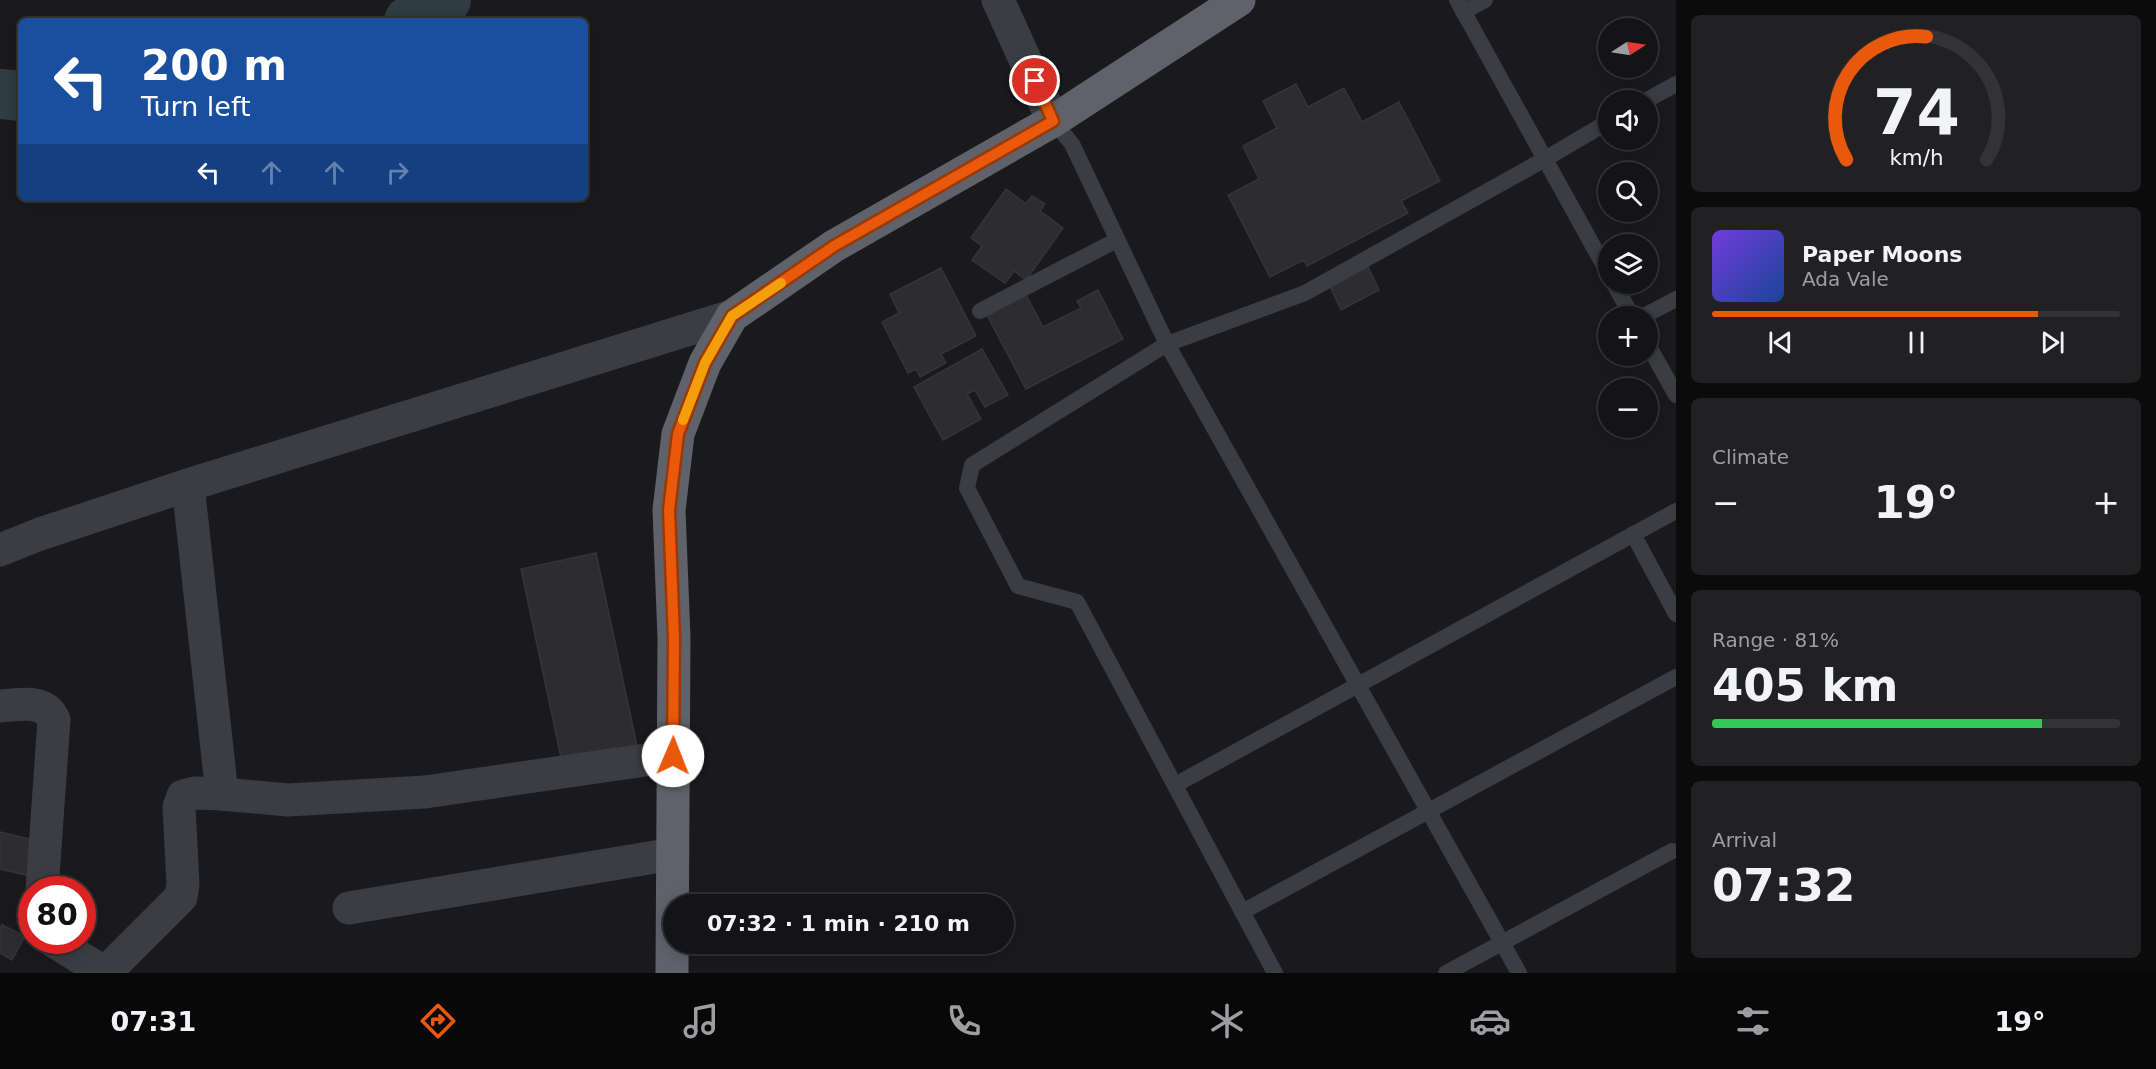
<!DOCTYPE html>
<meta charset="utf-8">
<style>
:root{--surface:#141416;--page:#212123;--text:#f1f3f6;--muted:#9d9ea1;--line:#333335;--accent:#ea580c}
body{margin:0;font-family:"DejaVu Sans",sans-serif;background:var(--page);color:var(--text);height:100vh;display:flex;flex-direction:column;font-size:22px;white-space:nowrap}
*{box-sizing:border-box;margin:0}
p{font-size:20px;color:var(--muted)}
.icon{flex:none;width:33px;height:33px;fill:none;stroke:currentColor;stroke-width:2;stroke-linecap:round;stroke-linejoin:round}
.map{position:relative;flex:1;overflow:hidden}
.panel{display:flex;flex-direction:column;gap:15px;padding:15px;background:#0b0b0c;width:480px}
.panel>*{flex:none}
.banner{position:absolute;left:18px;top:18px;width:570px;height:183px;border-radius:9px;box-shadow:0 3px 15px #0003,0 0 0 2px var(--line);background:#1a4fa0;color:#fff;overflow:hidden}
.needle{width:39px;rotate:78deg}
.tools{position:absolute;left:1598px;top:18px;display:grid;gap:12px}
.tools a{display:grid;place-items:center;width:60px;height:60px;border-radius:50%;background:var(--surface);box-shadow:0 3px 15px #0003,0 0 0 2px var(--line);font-size:30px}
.speed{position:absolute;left:18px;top:876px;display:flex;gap:12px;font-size:30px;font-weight:700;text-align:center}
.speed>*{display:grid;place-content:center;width:78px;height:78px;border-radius:50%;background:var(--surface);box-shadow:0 3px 15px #0003,0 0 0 2px var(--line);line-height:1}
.speed .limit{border:9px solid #d22;background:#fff;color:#111}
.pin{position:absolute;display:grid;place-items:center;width:51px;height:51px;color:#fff;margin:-26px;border:3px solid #fff;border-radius:50%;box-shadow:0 2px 6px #0007}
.me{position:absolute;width:66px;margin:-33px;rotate:1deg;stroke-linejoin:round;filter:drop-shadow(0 0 4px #0008)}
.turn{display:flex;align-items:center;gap:21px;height:126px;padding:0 24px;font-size:27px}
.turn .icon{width:78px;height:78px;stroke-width:2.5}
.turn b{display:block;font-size:42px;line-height:51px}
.lanes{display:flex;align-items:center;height:57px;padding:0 24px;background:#0003;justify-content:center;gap:30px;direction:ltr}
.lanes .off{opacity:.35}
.big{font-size:45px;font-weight:800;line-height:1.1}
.panel .widget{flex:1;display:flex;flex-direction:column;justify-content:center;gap:9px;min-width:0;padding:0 21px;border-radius:9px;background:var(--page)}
.panel .dial{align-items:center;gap:0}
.dial svg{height:156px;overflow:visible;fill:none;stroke:var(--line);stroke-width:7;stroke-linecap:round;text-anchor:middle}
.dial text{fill:var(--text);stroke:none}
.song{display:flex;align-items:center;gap:18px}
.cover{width:72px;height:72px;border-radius:9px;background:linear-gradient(135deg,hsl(260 70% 55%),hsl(220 70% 35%))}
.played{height:6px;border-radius:3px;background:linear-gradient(90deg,var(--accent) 80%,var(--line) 80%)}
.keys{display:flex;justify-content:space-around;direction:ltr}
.heat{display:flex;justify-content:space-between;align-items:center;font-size:33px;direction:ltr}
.charge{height:9px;border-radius:4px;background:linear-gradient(90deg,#34c759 81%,var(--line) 0)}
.trip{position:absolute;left:663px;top:894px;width:351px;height:60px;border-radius:30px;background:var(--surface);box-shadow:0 3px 15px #0003,0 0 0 2px var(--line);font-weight:800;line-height:60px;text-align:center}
.dock{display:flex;height:96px;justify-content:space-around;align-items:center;background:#080809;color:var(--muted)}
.dock .icon{width:42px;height:42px}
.dock .on{color:var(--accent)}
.dock b{font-size:27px;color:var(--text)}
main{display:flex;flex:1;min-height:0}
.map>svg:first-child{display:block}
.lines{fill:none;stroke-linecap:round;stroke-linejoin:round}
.river{stroke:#2f3c42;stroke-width:50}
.building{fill:#2d2d31;stroke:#343539;stroke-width:1.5}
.service{stroke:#3b3d42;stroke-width:16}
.minor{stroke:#3b3d42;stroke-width:33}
.trunk{stroke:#5f626a;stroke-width:33}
.route-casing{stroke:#983908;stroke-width:15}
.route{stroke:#ea580c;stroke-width:10}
.slow{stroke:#f59e0b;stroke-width:10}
</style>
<main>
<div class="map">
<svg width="1676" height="973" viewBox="0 0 1676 973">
<rect width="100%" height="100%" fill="#1a1a1d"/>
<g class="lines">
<g class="river">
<path d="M409,21L446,0"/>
<path d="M0,94L21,96"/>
</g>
</g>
<g class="building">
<path d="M1296,84L1308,107L1344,88L1362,122L1399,102L1440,181L1401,201L1408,213L1307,266L1304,260L1270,277L1228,195L1259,179L1243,146L1277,128L1263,101Z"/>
<path d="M1006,189L1026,204L1032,196L1045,204L1040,211L1063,228L1026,280L1014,271L1005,283L972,260L982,246L971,238Z"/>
<path d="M1368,267L1379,290L1341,310L1330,286Z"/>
<path d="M941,268L976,336L941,354L946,363L920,377L916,369L908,373L882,322L899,313L890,294Z"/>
<path d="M1098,290L1123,339L1026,389L986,313L1025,293L1043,327L1081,308L1077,301Z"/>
<path d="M982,349L1008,395L985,407L975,390L967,394L981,419L943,440L914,387Z"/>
<path d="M596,553L638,751L563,767L521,569Z"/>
<path d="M0,832L38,841L30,876L0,869Z"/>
<path d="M2,925L25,936L12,960L0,953V929Z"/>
</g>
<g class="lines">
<g class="service">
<path d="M1457,0L1608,273"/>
<path d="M1463,12L1485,0"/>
<path d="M1647,100L1676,84"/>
<path d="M1053,121L1072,144L1167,344L1519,973"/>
<path d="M1614,284L1632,316"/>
<path d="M980,311L1117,240"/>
<path d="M1644,316L1676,299"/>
<path d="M1647,343L1676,395"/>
<path d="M1633,534L1676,614"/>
<path d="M1175,785L1676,511"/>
<path d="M1242,912L1676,677"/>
<path d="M1275,973L1077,602L1018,586L967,488L972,465L1167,344L1305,293L1545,159L1608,122"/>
<path d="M1446,973L1672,851"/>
</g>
<g class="minor">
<path d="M998,0L1053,121"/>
<path d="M188,485L222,794L288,800L425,792L673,756"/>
<path d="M0,550L40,534L188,485L732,316"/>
<path d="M0,706C19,705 45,698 54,720L42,890"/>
<path d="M349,908L673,854"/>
<path d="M52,940L105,973"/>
<path d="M105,973L181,897L183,884L179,807L183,796L195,793L222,794"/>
</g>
<path class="trunk" d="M672,973L674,638L669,510L678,434L705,363L732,316L834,246L1053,121L1239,0"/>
</g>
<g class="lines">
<g class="route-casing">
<path id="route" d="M673,756L674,638L669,510L678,434L705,363L732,316L834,246L1053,121L1035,81"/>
</g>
<use href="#route" class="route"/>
<path class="slow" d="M683,420L705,363L732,316L781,283"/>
</g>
</svg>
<div class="tools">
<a><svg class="needle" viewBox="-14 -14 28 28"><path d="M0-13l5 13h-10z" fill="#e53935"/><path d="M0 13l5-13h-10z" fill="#9d9ea1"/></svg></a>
<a><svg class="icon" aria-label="sound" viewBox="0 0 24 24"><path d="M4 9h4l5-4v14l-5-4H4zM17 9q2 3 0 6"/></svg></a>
<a><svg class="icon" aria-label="search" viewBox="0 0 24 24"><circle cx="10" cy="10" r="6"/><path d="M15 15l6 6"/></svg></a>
<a><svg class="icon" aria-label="layers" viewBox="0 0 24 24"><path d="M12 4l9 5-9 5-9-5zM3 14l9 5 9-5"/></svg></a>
<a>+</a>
<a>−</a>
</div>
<div class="speed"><div class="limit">80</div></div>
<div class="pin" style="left:1035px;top:81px;background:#d93025"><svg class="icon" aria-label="arrive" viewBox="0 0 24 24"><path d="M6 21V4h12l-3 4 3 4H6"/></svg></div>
<svg class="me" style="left:673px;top:756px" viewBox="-20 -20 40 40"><circle r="19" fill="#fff"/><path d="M0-13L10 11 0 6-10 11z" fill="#ea580c"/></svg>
<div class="trip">07:32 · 1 min · 210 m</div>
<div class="banner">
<div class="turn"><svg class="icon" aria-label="left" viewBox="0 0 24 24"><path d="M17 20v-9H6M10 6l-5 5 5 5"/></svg><div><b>200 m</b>Turn left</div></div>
<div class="lanes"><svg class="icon" aria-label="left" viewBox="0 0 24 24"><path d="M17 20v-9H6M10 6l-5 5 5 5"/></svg><svg class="icon off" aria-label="ahead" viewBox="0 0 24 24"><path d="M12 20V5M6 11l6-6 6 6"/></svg><svg class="icon off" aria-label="ahead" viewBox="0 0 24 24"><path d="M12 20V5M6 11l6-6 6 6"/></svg><svg class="icon off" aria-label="right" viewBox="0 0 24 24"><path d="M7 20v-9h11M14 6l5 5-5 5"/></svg></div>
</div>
</div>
<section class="panel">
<div class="widget dial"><svg viewBox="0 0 100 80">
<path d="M14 69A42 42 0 1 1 86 69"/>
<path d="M14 69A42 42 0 0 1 55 6" stroke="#ea580c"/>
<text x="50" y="56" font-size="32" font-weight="700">74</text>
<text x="50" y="72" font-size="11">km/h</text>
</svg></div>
<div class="widget">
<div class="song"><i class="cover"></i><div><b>Paper Moons</b><p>Ada Vale</p></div></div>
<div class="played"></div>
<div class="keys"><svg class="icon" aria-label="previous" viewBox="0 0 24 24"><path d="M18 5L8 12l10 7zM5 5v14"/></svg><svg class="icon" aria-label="pause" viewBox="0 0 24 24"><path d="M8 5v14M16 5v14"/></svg><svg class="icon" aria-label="next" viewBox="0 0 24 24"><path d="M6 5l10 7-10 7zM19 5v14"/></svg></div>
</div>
<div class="widget"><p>Climate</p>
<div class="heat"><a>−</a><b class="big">19°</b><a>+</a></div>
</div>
<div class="widget"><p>Range · 81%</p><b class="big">405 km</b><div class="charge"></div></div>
<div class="widget"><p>Arrival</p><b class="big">07:32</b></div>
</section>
</main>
<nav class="dock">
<b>07:31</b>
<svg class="icon on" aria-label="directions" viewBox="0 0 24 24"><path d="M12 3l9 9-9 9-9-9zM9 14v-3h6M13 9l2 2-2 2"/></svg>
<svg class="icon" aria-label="music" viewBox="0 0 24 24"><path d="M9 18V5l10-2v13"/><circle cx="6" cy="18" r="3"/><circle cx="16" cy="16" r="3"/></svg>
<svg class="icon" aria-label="phone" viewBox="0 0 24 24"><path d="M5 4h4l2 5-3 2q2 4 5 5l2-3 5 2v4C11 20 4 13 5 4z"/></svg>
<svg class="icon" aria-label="climate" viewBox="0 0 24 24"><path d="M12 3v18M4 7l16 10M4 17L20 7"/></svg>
<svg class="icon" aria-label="car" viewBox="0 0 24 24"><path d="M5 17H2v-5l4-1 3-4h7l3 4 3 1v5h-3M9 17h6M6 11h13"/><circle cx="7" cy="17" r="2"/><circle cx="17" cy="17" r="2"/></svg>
<svg class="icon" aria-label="filters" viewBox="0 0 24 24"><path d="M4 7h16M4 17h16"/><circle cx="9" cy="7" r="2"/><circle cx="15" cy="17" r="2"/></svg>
<b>19°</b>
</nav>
